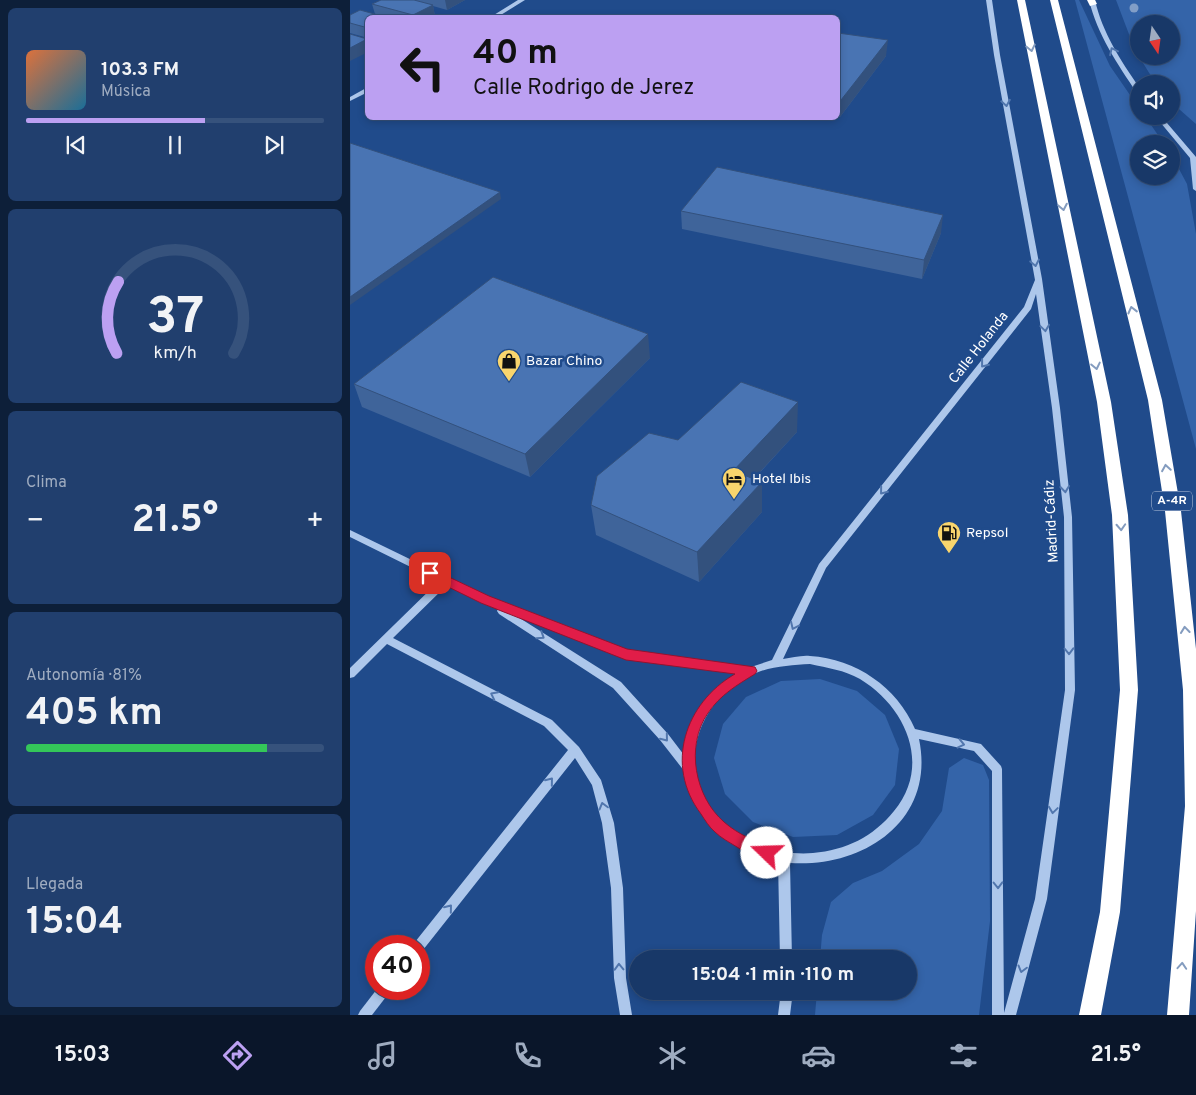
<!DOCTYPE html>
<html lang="es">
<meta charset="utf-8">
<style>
:root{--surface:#183868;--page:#213f6e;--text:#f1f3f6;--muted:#9facc0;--line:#36527c;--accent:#bca0f2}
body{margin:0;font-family:Overpass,sans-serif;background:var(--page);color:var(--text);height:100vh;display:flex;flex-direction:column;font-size:19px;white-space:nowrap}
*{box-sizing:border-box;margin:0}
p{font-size:16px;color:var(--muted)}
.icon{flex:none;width:28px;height:28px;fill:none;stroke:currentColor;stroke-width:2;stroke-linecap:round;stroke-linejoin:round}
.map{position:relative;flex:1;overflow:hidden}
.side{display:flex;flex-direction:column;gap:8px;padding:8px;background:#0d1f39;width:350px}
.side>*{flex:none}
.guide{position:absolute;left:15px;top:15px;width:475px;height:105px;border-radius:8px;box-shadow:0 2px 8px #0003,0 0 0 1px var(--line);background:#bca0f2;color:#111;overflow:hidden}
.needle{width:32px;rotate:167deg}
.tools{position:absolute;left:780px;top:15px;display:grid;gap:10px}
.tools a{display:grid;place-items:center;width:50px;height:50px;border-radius:50%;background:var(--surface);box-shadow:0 2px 8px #0003,0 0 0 1px var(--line);font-size:25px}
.speed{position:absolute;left:15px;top:935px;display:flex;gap:10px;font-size:25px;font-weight:700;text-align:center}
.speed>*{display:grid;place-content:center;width:65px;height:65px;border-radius:50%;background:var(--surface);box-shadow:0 2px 8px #0003,0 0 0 1px var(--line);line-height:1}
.speed .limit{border:8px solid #d22;background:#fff;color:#111}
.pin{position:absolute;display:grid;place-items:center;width:42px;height:42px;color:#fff;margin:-21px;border-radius:10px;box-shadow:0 2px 8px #0006}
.me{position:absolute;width:55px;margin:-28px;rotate:291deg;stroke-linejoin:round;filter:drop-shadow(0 0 4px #0008)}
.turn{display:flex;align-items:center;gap:18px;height:105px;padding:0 25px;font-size:22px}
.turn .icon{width:65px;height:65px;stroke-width:2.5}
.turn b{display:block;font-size:35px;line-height:42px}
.big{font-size:38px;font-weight:700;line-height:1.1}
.side .tile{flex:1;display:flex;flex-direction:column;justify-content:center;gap:8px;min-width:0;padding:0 18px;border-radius:8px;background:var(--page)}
.side .dial{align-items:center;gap:0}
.dial svg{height:130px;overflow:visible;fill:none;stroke:var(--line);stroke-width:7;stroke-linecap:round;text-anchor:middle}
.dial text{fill:var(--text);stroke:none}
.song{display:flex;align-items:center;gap:15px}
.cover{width:60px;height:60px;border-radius:8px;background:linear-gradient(135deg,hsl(20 70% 55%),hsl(200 70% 35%))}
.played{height:5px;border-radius:2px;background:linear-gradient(90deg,var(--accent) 60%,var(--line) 60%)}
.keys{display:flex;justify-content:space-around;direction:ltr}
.heat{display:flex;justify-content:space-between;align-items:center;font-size:28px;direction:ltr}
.charge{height:8px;border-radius:4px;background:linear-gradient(90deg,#34c759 81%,var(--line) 0)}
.trip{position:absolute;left:279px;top:950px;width:288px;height:50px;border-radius:25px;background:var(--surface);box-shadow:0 2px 8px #0003,0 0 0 1px var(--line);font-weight:700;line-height:50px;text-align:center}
.tab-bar{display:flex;height:80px;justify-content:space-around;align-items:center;background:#0a162a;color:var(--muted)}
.tab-bar .icon{width:35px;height:35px}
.tab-bar .on{color:var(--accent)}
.tab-bar b{font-size:22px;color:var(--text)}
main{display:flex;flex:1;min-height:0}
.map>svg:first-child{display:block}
.green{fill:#3464a9;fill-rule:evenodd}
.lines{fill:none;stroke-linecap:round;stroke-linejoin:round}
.minor{fill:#adc7eb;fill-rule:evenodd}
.highway{fill:#fff;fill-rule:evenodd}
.tree{fill:#829ec7}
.wall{fill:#3f649a}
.shaded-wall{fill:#33517d}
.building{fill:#4974b3;stroke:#33517d}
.oneway{stroke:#849cbf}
.oneway2{stroke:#5176ad}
.route{fill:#e11d48;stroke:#92132f}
.labels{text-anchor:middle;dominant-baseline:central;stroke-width:5;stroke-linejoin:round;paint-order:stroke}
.shield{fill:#204b8b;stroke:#bcc9dc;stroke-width:1}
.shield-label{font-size:12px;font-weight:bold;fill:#fff}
.street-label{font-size:14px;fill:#fff;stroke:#204b8b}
.poi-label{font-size:14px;fill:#fff;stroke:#204b8b;text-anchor:start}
</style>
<main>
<section class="side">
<div class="tile">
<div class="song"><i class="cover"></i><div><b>103.3 FM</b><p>Música</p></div></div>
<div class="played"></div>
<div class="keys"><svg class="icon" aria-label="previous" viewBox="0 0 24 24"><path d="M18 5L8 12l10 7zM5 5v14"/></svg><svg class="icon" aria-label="pause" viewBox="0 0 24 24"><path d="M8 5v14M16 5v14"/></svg><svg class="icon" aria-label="next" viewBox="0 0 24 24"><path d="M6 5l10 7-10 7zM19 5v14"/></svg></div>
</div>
<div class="tile dial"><svg viewBox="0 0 100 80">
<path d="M14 69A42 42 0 1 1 86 69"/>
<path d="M14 69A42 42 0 0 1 15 25" stroke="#bca0f2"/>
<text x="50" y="56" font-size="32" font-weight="700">37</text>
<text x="50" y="72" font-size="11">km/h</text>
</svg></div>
<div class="tile"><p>Clima</p>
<div class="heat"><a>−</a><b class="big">21.5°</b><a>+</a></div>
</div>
<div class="tile"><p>Autonomía · 81%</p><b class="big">405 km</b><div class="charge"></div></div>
<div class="tile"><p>Llegada</p><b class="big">15:04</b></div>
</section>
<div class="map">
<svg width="846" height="1015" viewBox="0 0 846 1015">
<rect width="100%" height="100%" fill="#204b8b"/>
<g class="green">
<path d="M725,0H729L760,66L789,108V116H795L814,144H789V176H821V154L837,184L846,234V449Z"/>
<path d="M766,0H846V124L821,102V84H806L785,50ZM789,24H821V56H789Z"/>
<path d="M470,679L507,691L535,715L549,749L545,785L523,815L487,835L443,837L403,822L375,794L364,758L373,724L396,697L431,681Z"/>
<path d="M614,758L633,765L639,780L640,921L629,1015H465L467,991H558V959H470L472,935L481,902L503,883L532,871L569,844L592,811L599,768Z"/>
</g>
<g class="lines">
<g class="minor">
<path d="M168,0H175L146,18H139Z"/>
<path d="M636,0H642L650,55L692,279L710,408L722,517L725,690L697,899L666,1015H642V771L624,751L569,739C586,820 514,868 440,863L442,959H430L428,861L394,849L379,842L366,832L344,802L335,772L310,740L263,688L149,614L147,611L148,609L132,603L97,585L43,638L202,720L229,747L251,780L264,823L273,888L276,978L282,1015H270L264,978L261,888L252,823L242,785L225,758L73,950L69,952V946H63L65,942L218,750L194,726L37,644L4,677L0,678V668L89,581L0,537V530L138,597L277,650L401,667L422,660L469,564L674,307L685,280L644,55ZM686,294L702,408L714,517L715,690L685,899L654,1013L652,769L651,766L631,744L565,729C547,687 506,659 460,656C451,655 442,658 433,659L476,568L681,309ZM168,617L276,658L388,673C358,688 335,721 334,755L318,734L271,682ZM460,664C478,668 494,670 510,679C556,707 582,765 544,811C523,837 496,850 463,853C425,856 387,841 363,811C359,806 354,801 352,796C330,744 360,689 411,671C427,666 444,665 460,664Z"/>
<path d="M739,0H745C752,32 771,61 789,87V94L787,93C768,65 747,34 739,0Z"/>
<path d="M18,87V92L0,101V97Z"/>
<path d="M805,116H811L846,157V191L843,189L840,158Z"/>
<path d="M27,989H41L39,993L22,1015H8L10,1011Z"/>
<path d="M431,991H443L440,1015H428Z"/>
</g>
<g class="highway">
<path d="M667,0H675L761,402L778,515L788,690L770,912L751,1015H729L750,912L770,690L762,515L747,402Z"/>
<path d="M700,0H708L812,400L831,511L846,649V911L839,1015H817L835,806L833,690L815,511L798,400Z"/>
<path d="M737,0H745L747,4L740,6Z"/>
</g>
</g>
<circle class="tree" cx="784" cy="8" r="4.5"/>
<g class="wall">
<path d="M31,0H115L97,10L83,6L85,16L82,18H18V38L0,33V15L25,14L22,4Z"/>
<path d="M488,33L536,56L490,117H488Z"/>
<path d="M331,211L591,233L572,279L332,229Z"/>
<path d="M300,358L180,477L12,407L4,384Z"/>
<path d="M447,432L404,479L412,482V512L349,582L246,535L241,505L328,440Z"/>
</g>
<g class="shaded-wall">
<path d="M95,0H115L97,10Z"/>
<path d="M83,5L85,16L82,18H64L63,15Z"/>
<path d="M17,39L18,52L0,61V48Z"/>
<path d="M538,40L536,56L490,117L491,100Z"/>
<path d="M150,192L151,199L0,305V297Z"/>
<path d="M593,215L591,233L572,279L574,260Z"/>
<path d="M298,334L300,358L180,477L175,454Z"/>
<path d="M448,402L447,432L384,500L383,471Z"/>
<path d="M412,482V512L349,582L347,552Z"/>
</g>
<g class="building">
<path d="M31,0H64L83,5L63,15L22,4Z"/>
<path d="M10,10L39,18H18V28L0,23V15Z"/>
<path d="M488,33L538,40L491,100H488Z"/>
<path d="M0,34L17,39L0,48Z"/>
<path d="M0,143L150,192L0,297Z"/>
<path d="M367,167L593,215L574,260L331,211Z"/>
<path d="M143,277L298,334L175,454L4,384Z"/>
<path d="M391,382L448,402L383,471L412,482L347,552L241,505L247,476L299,433L328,440Z"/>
</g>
<defs><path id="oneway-chevron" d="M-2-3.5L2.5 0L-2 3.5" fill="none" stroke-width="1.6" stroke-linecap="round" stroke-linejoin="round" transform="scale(1.25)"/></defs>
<g class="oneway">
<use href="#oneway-chevron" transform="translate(681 48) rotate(78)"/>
<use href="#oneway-chevron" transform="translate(713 207) rotate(79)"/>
<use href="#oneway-chevron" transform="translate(782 310) rotate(-104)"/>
<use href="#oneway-chevron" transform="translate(746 366) rotate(78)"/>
<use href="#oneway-chevron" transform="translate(816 468) rotate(-99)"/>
<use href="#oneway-chevron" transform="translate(771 527) rotate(87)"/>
<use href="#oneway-chevron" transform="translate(835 630) rotate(-96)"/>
<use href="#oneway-chevron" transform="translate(832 966) rotate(-86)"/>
</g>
<g class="oneway2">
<use href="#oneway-chevron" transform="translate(763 51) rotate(-116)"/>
<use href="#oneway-chevron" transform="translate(656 103) rotate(80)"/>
<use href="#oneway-chevron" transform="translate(685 263) rotate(79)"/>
<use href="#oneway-chevron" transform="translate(695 328) rotate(82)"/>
<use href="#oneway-chevron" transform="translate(634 364) rotate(128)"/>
<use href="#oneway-chevron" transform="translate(715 489) rotate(84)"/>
<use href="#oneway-chevron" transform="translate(533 491) rotate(129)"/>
<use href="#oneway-chevron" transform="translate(444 626) rotate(115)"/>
<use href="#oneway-chevron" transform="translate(191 636) rotate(33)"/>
<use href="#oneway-chevron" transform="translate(719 651) rotate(89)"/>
<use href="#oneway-chevron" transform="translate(144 695) rotate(-153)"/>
<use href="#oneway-chevron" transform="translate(315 738) rotate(51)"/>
<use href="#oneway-chevron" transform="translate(611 744) rotate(13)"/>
<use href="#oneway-chevron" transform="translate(200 781) rotate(-51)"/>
<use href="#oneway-chevron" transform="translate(253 806) rotate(-105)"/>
<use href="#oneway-chevron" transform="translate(703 810) rotate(98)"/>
<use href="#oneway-chevron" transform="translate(648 885) rotate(89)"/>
<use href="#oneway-chevron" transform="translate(99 908) rotate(-51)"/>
<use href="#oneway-chevron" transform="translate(269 967) rotate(-92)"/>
<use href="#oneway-chevron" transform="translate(672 969) rotate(105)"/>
</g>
<path class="route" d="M80,568L139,596L277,649L405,667L407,671L405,674C387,685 370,695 358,713C335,746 345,797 374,822C389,835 405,841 422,848L424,853L422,857C411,861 396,853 387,847C379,842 371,838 365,832C359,827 355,820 351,814C314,765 335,703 385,674L276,660L131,603L76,576L74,573L76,569Z"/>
<defs>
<g id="shop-pin" transform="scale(1.25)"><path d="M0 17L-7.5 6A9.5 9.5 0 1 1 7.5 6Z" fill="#f9d56d" stroke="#204b8b"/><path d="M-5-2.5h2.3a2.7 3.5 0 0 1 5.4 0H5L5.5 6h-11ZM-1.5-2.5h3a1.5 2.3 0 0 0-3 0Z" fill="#111"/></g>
<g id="hotel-pin" transform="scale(1.25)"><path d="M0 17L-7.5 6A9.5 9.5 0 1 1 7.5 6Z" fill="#f9d56d" stroke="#204b8b"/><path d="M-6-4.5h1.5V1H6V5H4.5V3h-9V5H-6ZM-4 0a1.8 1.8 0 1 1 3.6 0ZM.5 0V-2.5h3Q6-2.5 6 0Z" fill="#111"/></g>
<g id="fuel-pin" transform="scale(1.25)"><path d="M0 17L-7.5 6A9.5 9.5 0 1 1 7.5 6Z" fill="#f9d56d" stroke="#204b8b"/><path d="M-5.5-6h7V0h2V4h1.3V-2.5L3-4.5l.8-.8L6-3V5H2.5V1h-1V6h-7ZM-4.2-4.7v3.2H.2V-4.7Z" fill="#111"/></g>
</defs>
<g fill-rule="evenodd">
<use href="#shop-pin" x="159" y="361"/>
<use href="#hotel-pin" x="384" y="479"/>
<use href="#fuel-pin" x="599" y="533"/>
</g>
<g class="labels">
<rect class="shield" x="802" y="491.5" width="40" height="19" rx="4"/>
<g class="shield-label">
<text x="822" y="501">A-4R</text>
</g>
<g class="street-label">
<text transform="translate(629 348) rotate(-52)">Calle Holanda</text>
<text transform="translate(702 521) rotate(-93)">Madrid-Cádiz</text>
</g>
<g class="poi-label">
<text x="176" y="361">Bazar Chino</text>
<text x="402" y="479">Hotel Ibis</text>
<text x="616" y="533">Repsol</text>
</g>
</g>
</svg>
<div class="tools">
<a><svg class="needle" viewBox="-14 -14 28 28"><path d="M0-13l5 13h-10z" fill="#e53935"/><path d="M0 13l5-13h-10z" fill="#9facc0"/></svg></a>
<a><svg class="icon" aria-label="sound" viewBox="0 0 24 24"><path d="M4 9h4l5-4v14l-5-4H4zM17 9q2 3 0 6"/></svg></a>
<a><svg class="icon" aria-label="layers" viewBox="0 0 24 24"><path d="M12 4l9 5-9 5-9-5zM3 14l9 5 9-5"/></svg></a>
</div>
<div class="speed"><div class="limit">40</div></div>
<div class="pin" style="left:80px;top:573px;background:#d93025"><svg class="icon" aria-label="arrive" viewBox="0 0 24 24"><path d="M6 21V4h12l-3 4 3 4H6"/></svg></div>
<svg class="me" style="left:417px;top:853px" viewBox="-20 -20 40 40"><circle r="19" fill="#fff"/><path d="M0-13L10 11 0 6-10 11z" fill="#e11d48"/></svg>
<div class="trip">15:04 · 1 min · 110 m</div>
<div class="guide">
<div class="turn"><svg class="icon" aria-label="left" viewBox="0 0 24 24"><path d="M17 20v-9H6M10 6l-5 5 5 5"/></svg><div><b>40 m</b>Calle Rodrigo de Jerez</div></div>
</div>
</div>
</main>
<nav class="tab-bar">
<b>15:03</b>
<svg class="icon on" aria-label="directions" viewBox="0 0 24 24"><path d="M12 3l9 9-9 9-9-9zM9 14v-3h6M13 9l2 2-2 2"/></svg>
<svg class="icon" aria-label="music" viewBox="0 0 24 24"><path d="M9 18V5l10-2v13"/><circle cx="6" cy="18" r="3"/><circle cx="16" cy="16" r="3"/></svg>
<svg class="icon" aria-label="phone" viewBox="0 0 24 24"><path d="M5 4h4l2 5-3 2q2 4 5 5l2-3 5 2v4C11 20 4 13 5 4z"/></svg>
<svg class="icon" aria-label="climate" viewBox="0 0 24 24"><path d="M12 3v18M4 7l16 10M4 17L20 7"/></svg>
<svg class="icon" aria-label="car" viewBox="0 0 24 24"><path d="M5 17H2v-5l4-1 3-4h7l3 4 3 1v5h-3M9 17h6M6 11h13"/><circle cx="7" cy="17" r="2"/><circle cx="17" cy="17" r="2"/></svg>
<svg class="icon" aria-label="filters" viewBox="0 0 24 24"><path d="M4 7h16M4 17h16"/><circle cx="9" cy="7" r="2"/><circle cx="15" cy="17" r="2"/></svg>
<b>21.5°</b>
</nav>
